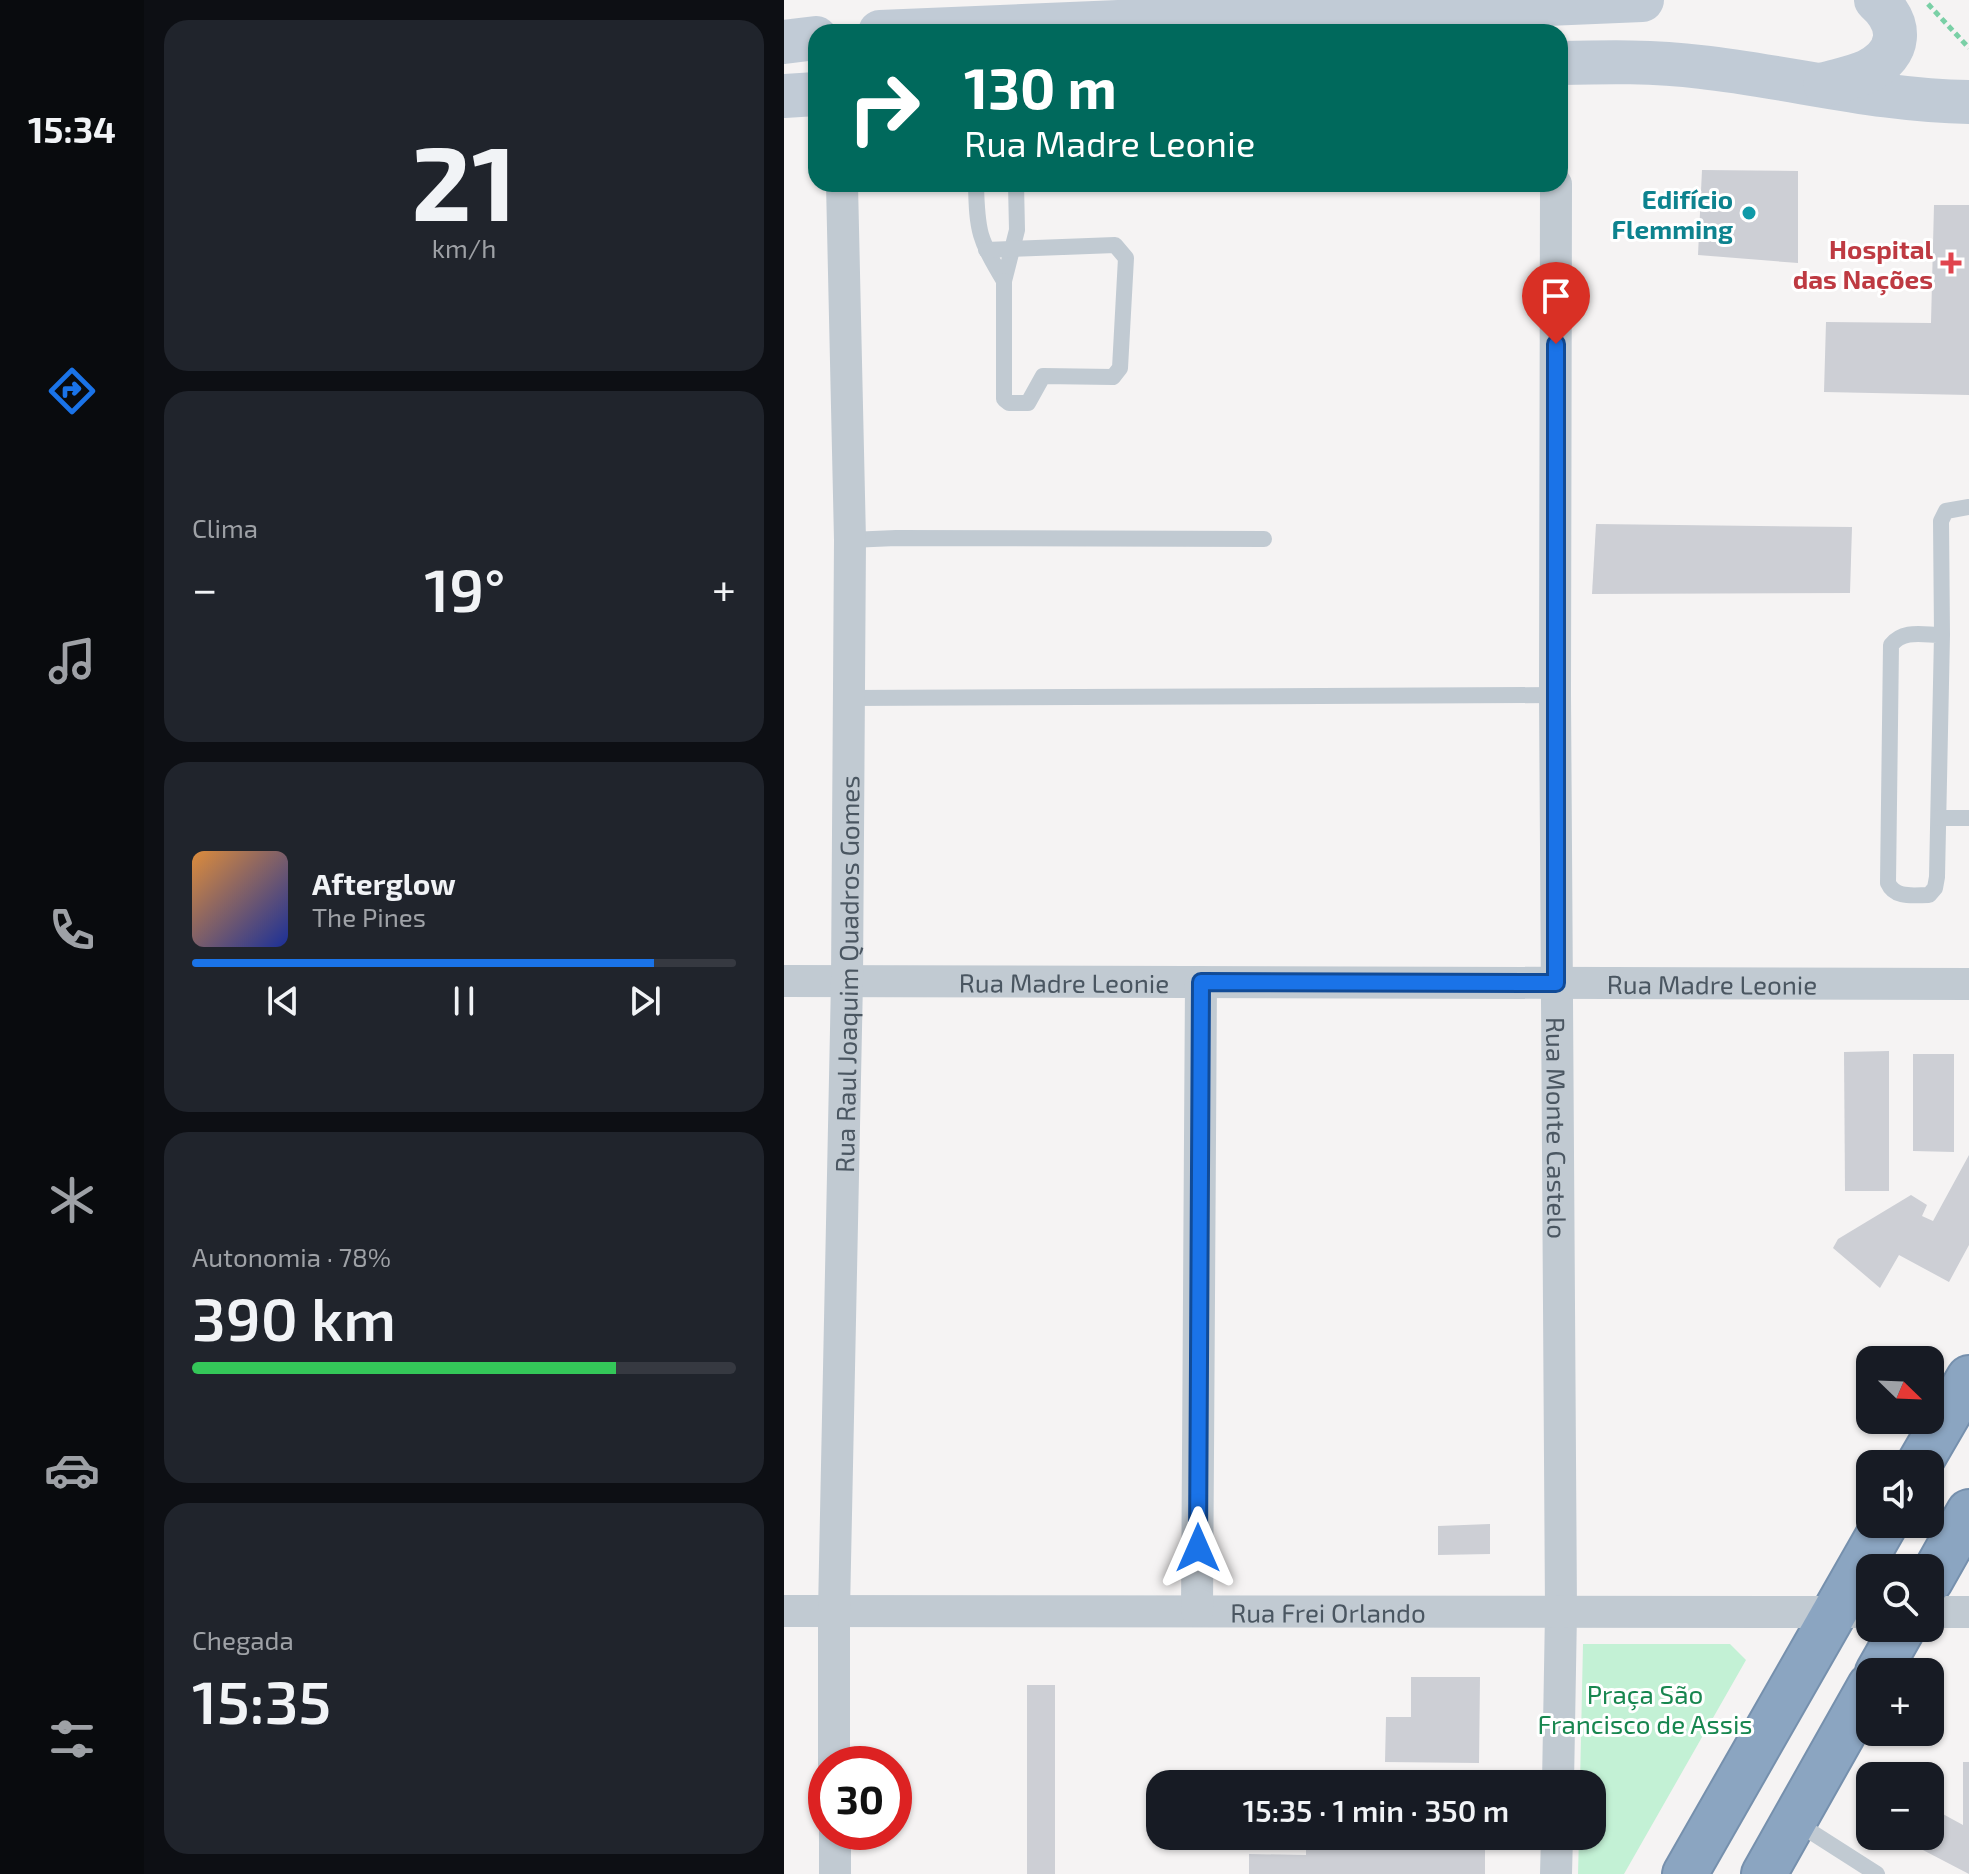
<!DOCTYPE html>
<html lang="pt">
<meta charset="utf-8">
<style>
:root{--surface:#171b24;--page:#20242c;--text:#f1f3f6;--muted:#9ea1a6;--line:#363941;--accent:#1a73e8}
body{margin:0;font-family:"Exo 2",sans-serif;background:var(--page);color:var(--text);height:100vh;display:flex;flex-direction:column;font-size:30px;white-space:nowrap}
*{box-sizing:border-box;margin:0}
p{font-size:26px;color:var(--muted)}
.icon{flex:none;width:44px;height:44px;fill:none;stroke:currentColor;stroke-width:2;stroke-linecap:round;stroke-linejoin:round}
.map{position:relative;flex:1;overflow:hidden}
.panel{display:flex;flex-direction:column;gap:20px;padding:20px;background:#0d0f14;width:640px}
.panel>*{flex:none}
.hud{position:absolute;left:24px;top:24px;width:760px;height:168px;border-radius:24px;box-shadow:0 2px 6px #0004;background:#00695c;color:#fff;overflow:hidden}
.needle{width:52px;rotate:113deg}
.fabs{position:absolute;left:1072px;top:1346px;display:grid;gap:16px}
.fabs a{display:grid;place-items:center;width:88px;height:88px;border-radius:16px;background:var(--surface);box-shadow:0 2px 6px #0004;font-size:40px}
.speed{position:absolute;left:24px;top:1746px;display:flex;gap:16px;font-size:40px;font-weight:700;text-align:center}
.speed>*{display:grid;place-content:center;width:104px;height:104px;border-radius:50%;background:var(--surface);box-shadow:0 2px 6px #0004;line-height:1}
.speed .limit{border:12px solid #d22;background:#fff;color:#111}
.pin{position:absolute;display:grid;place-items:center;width:68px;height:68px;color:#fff;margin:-82px -34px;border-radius:50% 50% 50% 0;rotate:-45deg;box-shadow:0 0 8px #0007}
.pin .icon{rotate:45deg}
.me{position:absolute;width:88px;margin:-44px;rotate:0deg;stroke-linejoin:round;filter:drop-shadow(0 0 6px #0008)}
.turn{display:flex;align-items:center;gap:28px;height:168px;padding:0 24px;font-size:36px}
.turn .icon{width:104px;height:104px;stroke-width:2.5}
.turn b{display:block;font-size:56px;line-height:68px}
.big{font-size:60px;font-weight:600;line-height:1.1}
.panel .widget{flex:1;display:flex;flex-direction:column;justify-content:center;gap:12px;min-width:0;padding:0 28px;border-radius:24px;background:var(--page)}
.panel .dial{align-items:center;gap:0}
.dial b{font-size:104px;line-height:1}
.song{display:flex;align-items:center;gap:24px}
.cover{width:96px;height:96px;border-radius:12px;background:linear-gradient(135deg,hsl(30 70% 55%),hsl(230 70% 35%))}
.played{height:8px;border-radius:4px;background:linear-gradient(90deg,var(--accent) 85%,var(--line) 85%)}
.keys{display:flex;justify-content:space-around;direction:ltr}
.heat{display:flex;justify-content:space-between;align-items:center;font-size:44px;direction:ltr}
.charge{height:12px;border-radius:6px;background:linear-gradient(90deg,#34c759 78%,var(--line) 0)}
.trip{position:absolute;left:362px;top:1770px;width:460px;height:80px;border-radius:24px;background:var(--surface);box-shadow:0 2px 6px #0004;font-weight:600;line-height:80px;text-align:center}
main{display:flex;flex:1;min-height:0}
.menu{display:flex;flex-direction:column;width:144px;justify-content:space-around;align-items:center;background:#090b0e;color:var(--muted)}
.menu .icon{width:56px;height:56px}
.menu .current{color:var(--accent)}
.menu b{font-size:36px;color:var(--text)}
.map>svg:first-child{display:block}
.green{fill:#c3f1d5}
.building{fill:#cdcfd5}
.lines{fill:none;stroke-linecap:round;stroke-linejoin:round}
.highway-casing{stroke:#7690ad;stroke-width:48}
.path{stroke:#7ad0a6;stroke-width:5;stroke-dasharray:6 4;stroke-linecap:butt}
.lane{stroke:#c1cad2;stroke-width:16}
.street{stroke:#c1cad2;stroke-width:32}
.secondary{stroke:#c1cbd6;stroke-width:44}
.highway{stroke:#8ba5c1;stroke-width:44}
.route-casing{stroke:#114b97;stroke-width:20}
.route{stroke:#1a73e8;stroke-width:14}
.culture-dot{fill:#0f9aa8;stroke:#fff;stroke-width:3}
.health-dot{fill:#e0444e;stroke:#fff;stroke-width:3}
.labels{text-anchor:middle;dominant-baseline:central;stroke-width:6;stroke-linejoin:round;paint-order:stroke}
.culture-label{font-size:26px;font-weight:bold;fill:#0d838f;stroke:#fff;text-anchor:end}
.health-label{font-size:26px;font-weight:bold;fill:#be3a42;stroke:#fff;text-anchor:end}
.street-label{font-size:26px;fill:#4a5661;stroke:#fff}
.park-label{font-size:26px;fill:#17864f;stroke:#fff}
</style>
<main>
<nav class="menu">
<b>15:34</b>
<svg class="icon current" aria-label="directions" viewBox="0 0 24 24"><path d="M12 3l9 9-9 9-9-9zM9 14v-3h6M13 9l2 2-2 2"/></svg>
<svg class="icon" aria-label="music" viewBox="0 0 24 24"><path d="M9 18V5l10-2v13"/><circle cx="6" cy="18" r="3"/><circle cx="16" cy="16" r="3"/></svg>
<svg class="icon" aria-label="phone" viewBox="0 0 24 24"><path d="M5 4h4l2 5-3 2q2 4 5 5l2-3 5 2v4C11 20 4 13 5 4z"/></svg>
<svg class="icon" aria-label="climate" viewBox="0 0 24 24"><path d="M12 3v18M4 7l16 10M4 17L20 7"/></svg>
<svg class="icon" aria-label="car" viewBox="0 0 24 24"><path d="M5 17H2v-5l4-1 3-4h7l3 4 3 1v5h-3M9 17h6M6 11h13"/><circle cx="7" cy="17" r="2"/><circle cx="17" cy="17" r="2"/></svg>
<svg class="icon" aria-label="filters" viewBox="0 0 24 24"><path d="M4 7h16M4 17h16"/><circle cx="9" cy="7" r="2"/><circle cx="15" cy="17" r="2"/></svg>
</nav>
<section class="panel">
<div class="widget dial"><b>21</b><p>km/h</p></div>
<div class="widget"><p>Clima</p>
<div class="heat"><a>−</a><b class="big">19°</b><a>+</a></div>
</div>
<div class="widget">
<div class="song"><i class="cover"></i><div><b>Afterglow</b><p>The Pines</p></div></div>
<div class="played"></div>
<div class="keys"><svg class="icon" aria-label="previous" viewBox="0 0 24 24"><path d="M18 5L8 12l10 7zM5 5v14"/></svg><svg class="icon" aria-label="pause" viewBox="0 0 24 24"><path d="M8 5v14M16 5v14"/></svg><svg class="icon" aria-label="next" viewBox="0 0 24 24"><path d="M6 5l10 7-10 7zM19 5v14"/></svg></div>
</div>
<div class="widget"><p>Autonomia · 78%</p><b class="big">390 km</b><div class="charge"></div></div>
<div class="widget"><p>Chegada</p><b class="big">15:35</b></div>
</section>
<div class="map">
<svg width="1185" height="1874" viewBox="0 0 1185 1874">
<rect width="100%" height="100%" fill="#f5f3f3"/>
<path class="green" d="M799,1644H946L962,1660L840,1874H794L795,1836H808V1784H796Z"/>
<g class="building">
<path d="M918,170L1014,171V263L914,255Z"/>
<path d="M1150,205H1185V395L1040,392L1042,322L1147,323Z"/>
<path d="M812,524L1068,527L1066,593L808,594Z"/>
<path d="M1105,1051V1191H1061L1060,1052Z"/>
<path d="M1129,1054H1170V1152L1129,1151Z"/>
<path d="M1185,1155V1245L1165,1282L1115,1255L1096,1288L1049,1248L1054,1239L1127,1195L1143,1205L1138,1216L1149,1221Z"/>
<path d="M706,1524V1554L654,1555V1526Z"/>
<path d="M627,1677H696L695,1763L601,1762L602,1717H627Z"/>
<rect x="243" y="1685" width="28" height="189"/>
<path d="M1179,1762H1185V1874L1112,1836H1146V1807L1179,1825Z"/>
<path d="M546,1836H600V1841H629L628,1836H701V1874H465V1854L522,1855V1839H546Z"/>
</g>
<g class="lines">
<g class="highway-casing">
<g id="highway">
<path d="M1135,1464L1185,1378"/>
<path d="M1146,1581L1185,1512"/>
<path d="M1094,1672L1119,1628"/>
<path d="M901,1874L1101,1524"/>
<path d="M980,1874L1086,1686"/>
</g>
</g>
<path class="path" d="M1144,4L1185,48"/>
<g class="lane">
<path d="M192,184C193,232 195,239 220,281L233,230L232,184"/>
<path d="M202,250L331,245L342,258L336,368L329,377L259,376L244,403H225L220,399V281"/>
<path d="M66,540L112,538L480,539"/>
<path d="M1158,635C1139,635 1120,629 1107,645L1104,883C1111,899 1130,895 1145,895L1151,888L1153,877L1158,635L1157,521L1162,511L1185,507"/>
<path d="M65,698L771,695"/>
<path d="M1155,818H1185"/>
<path d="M1010,1821L1093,1874"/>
</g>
<g class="street">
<path id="s1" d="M772,184L771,695L777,1612L774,1784"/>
<path id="s2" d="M0,981L1185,984"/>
<path id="s3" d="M0,1611L1086,1612"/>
<path d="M413,1611L417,982"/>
<path d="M1146,1612H1185"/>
<path id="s4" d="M50,1764V1611L63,981L66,540L58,184"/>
<path d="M51,1832V1874"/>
<path d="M772,1874L773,1836"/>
</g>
<g class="secondary">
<path d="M96,32L858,0"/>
<path d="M0,42L32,38"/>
<path d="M776,63C823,62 870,61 917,67C1007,77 1095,101 1185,102"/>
<path d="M1041,84C1055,80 1071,77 1084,71C1118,53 1119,24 1092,0"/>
<path d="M0,96L32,94"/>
</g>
<use href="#highway" class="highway"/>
</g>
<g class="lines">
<g class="route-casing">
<path id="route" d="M414,1548L417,982L772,983V344"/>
</g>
<use href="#route" class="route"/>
</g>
<circle class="culture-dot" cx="965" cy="213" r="8"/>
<path class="health-dot" d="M1163 251h8v8h8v8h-8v8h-8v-8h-8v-8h8z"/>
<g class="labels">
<g class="culture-label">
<text x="949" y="198">Edifício<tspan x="949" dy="30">Flemming</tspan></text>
</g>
<g class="health-label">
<text x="1149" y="248">Hospital<tspan x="1149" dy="30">das Nações</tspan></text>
</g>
<g class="street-label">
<text stroke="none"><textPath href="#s4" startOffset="790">Rua Raul Joaquim Quadros Gomes</textPath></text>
<text stroke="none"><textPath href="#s2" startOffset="280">Rua Madre Leonie</textPath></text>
<text stroke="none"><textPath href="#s2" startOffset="928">Rua Madre Leonie</textPath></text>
<text stroke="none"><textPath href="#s1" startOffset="944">Rua Monte Castelo</textPath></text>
<text stroke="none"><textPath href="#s3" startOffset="544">Rua Frei Orlando</textPath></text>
</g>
<g class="park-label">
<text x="861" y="1693">Praça São<tspan x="861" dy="30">Francisco de Assis</tspan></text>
</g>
</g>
</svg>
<div class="fabs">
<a><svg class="needle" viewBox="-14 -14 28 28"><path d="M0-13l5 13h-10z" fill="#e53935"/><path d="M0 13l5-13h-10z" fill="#9ea1a6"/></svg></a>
<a><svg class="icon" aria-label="sound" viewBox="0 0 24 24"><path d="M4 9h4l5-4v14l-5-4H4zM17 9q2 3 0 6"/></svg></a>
<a><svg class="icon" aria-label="search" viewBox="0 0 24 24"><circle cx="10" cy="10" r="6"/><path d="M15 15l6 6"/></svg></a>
<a>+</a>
<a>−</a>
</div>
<div class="speed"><div class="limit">30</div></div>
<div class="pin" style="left:772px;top:344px;background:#d93025"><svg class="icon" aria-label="arrive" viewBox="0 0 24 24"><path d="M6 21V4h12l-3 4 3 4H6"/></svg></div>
<svg class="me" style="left:414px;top:1548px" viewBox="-20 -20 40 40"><path d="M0-17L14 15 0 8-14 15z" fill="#1a73e8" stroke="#fff" stroke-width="4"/></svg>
<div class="trip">15:35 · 1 min · 350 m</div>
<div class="hud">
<div class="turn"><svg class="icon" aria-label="right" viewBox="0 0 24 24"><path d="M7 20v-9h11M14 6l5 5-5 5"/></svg><div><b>130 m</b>Rua Madre Leonie</div></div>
</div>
</div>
</main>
